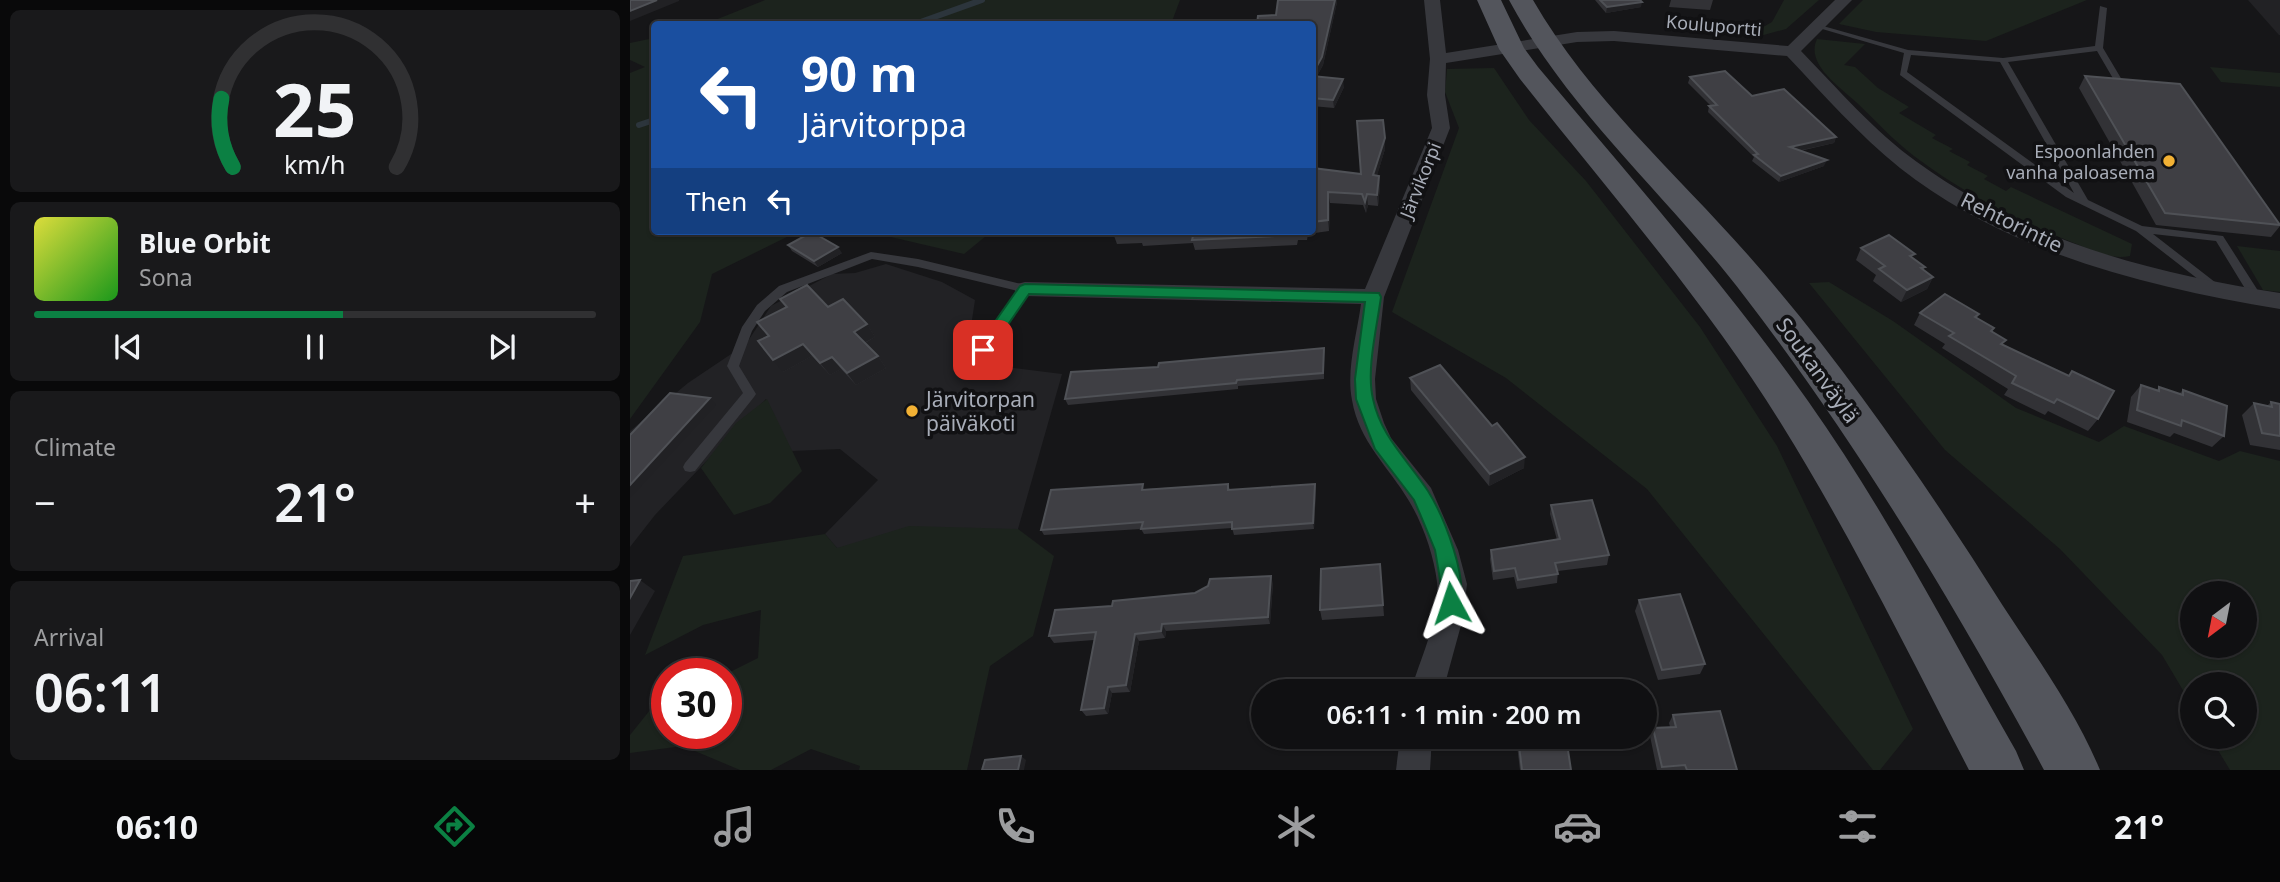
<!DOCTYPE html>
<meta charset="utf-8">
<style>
:root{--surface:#101012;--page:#19191b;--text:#f1f3f6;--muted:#9c9d9f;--line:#303032;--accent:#0b8043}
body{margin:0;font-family:"Noto Sans",sans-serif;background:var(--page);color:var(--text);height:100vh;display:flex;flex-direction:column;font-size:26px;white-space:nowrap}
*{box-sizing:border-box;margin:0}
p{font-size:23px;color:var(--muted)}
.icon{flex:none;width:38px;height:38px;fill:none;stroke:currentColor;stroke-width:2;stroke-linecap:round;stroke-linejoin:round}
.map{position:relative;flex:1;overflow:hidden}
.details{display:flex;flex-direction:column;gap:10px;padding:10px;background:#09090a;width:630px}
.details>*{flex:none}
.banner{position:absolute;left:21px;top:21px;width:665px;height:214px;border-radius:7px;box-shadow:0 2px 5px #0004,0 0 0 2px var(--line);background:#1a4fa0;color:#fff;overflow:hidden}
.needle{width:46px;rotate:212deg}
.fabs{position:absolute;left:1550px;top:581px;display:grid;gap:14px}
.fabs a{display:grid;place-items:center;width:77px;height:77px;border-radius:50%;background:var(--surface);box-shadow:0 2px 5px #0004,0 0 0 2px var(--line);font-size:35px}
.speed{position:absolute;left:21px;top:658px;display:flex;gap:14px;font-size:35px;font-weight:700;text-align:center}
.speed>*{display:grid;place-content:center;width:91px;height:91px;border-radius:50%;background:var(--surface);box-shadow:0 2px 5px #0004,0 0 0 2px var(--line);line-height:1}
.speed .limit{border:10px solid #d22;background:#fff;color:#111}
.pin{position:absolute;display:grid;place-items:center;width:60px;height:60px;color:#fff;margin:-30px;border-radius:14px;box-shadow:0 4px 10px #0006}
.me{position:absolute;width:77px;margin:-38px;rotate:355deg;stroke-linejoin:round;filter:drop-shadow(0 0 5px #0008)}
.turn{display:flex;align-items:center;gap:24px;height:147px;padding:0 35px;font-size:32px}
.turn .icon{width:91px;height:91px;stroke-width:2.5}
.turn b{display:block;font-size:49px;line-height:60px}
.then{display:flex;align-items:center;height:66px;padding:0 35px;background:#0003;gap:14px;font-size:26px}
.big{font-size:52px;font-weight:600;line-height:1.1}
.details .tile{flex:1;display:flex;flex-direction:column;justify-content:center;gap:10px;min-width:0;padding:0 24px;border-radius:10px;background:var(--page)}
.details .dial{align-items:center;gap:0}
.dial svg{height:182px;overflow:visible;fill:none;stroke:var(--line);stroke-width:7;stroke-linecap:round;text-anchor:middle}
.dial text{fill:var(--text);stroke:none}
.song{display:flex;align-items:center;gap:21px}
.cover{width:84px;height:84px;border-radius:10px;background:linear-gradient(135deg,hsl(60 70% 55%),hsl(120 70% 35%))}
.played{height:7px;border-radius:4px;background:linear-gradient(90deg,var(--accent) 55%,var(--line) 55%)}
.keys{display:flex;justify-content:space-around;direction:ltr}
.heat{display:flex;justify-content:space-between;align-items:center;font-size:38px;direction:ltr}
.trip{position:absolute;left:621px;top:679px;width:406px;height:70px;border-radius:35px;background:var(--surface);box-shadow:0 2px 5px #0004,0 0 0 2px var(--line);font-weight:600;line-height:70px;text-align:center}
.tab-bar{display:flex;height:112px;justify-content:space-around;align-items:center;background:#060607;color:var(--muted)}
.tab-bar .icon{width:49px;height:49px}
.tab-bar .active{color:var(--accent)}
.tab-bar b{font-size:32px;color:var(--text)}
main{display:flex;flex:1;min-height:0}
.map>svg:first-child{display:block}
.built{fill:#222225}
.green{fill:#1c231d;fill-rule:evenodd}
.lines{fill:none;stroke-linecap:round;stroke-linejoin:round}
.stream{stroke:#2c353c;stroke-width:6}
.service{fill:#37383d;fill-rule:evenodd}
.minor{fill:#37383d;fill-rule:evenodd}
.primary{fill:#53555c;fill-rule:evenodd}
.wall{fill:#323236}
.shaded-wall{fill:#212124}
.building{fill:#3f3f44;stroke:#4f5156;stroke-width:2}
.route{fill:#0b8043;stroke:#07532c;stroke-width:2}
.poi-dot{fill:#f2b134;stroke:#111113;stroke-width:2.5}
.labels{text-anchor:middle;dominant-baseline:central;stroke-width:7;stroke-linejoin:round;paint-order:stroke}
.far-street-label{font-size:18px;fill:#a8adb8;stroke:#111113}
.far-poi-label{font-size:18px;fill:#a8adb8;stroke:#111113;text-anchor:end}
.street-label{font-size:21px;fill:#a8adb8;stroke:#111113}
.poi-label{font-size:21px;fill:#a8adb8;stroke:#111113;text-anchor:start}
</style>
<main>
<section class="details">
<div class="tile dial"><svg viewBox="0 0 100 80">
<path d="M14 69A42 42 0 1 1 86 69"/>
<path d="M14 69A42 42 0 0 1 9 39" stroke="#0b8043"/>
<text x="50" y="56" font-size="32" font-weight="700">25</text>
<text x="50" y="72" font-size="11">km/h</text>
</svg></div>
<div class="tile">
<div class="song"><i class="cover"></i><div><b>Blue Orbit</b><p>Sona</p></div></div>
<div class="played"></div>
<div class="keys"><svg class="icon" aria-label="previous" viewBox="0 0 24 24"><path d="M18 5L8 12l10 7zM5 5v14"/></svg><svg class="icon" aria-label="pause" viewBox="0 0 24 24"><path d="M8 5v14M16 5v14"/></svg><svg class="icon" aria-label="next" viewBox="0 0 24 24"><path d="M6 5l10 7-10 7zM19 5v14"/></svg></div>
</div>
<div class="tile"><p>Climate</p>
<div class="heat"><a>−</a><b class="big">21°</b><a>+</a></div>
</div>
<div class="tile"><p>Arrival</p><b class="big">06:11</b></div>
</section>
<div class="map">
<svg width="1650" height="770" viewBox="0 0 1650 770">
<rect width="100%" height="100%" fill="#161618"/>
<g class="built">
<path d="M1618,0H1650V35H1649Z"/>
<path d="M256,264L312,282L345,300L342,320L333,337L338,348L328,361L432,374L388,529L340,542L207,548L195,534L248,480L210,449L161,451L136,399L25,515L0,547V431L58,383L116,344L141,306L202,274L225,273Z"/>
</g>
<g class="green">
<path d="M135,0H550L541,24H75Z"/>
<path d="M1154,0H1189L1156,29L1130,36L1128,30L1142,22Z"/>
<path d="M1233,0H1457L1356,41L1246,32L1209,24Z"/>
<path d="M24,38V231H169L82,274L70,322L0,419V73L15,67L0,60V43Z"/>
<path d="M1187,39L1235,44L1214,65L1225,67L1248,88L1279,107L1269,113L1306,135L1302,138L1323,149L1319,151L1340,162L1337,165L1358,176L1354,179L1376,191L1381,187L1502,244L1500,256C1480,260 1462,250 1444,243C1387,221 1333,193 1284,156C1263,140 1245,120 1226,102C1210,87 1175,64 1187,39Z"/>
<path d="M1580,67L1650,73V87L1591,82Z"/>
<path d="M864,68L899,120L956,181L1070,327L1147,446L1283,729L1250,770H1243L1017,489L876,378L762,312L829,128L815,92L817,69Z"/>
<path d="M235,231H362L334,254Z"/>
<path d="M1607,246L1650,251V292L1633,290Z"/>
<path d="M1199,282L1263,321L1386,408L1469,442L1494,426L1589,461L1610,451L1650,461V770H1600L1580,737H1615V684H1563V707L1532,655L1430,549L1315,450L1179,283ZM1563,593H1615V646H1563Z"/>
<path d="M137,399L172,471L140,503L104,515L71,468L106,423Z"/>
<path d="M279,526L388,529L424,556L403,636L360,666L337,770H229L230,766L181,749L141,770H110L53,746L0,753V735L28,700L37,697V733H96V674L128,658L131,610L73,625L15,655L53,556L195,534L207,548Z"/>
</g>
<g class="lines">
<g class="stream">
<path d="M285,24L352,0"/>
<path d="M9,125L24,120"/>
</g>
<g class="service">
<path d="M1470,6L1477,8L1473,48L1495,85L1494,87H1488L1467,51L1378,62L1458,200L1512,226L1593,236L1632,297L1630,300H1622L1586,241L1523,234L1590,286L1592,289L1590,292L1586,293L1506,231L1436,197L1270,75L1274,53L1182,26L1186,24L1278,50L1373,58L1465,46ZM1281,55L1370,62L1444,193L1277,72Z"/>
<path d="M241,252L288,259L395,285L401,289L357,353L353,354L347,350L388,291L288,267L242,259L157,292L135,311L122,331L109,366L126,394L124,397L65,471L60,472L55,471L53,467L55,463L113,393L97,366L112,327L127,305L149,286Z"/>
</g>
<g class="minor">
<path d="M794,0H810L816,53L947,32L984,31L1158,46L1205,0H1222L1171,51C1208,89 1244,131 1287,162C1394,240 1521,273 1650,293V309C1517,287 1378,253 1270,168C1229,135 1193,94 1157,56L984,41L947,42L816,63L815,95L820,128L754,297L745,379L746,399L754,423L761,438L801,488L828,550L837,584L833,618L813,691H781C790,658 811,618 807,582C804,556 793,524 779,501C759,467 729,442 722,400C716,370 727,334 731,304L395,296L387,294L384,289L387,284L395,282L735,289L802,128L797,95L800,59Z"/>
<path d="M770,737H802L800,770H766Z"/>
</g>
<g class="primary">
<path d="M847,0H871L894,48L908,67C1000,177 1095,284 1178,401C1256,511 1319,634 1386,751L1394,770H1339C1279,654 1221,536 1152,425C1076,302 979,192 890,79L869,49Z"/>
<path d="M879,0H903C958,96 1045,172 1118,255C1213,363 1296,484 1373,606C1407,658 1446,712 1470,770H1414C1325,605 1229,446 1115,297C1039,197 939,112 879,0Z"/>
</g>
</g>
<g class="wall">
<path d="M965,0H1010L1011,7L976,13Z"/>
<path d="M1041,0H1083L1080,10L1039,7Z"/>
<path d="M707,2L693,65L687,76L714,87L704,108L682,106V24L646,15Z"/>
<path d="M1455,76L1650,224V226L1641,237L1526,225L1449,88Z"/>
<path d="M1060,77L1122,96L1206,137L1204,143L1170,151L1194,166L1149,182L1122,161L1124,157L1078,112L1079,106H1081L1058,83Z"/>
<path d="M755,149L747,175L749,176L750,186L748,206L738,205L736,213L733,205L700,203L699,231L678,234L677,240H668L667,245L565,250L563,243L513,246L512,243L487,244L483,233L484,231H682V168L731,174Z"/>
<path d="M158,245L212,253L188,267L162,251Z"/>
<path d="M1231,248L1283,258L1295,267L1293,270L1303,277L1297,289L1271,302L1243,281L1246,275L1226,260Z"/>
<path d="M150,299L198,307L237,324L245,337L235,343L248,356L256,368L226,385L211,369L200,375L182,356L153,372L138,336L127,322L156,307Z"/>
<path d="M1290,313L1349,314L1347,318L1364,328L1362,332L1373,345L1438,376L1442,371L1468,419L1458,431L1418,411L1415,415L1374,395L1378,389L1312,348L1315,344L1284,325Z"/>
<path d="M694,348V379L608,386V389L438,405L435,399L528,367Z"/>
<path d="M780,378L894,468L859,486L781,390Z"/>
<path d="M1511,385L1526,391L1529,387L1549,394L1553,390L1594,436L1582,447L1544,433L1540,437L1497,422L1501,397Z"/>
<path d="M1641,402L1650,404V450L1620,445L1612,415L1624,403L1637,406Z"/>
<path d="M598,484L600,490L685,484L686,490L684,529L604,535L602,528L514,534L511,529L414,535L411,530L515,489Z"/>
<path d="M921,505L979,555L977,565L928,571L927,583L887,589L884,577L863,580L860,559L861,550L927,540L920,514Z"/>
<path d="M750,564L754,616L692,620L690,610Z"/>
<path d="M643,583L640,624L536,631L535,638L509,641L500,692L482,693L478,714L456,716L451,710L464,640L424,643L419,636L482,606Z"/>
<path d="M1009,600L1075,664L1070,674L1028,680L1005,611Z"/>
<path d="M1043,715L1107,770H1027L1020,736L1023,728L1040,727L1039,723Z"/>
<path d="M886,737H936L941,770H890Z"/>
</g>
<g class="shaded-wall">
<path d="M27,0H49V1L0,21V11Z"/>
<path d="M705,0H707V2L693,65L683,84L682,75Z"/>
<path d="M1012,2L1011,7L976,13L977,7Z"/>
<path d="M713,79L714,87L704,108L703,100Z"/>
<path d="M1206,137L1204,143L1158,153L1160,147Z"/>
<path d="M755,138V149L744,186L743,175Z"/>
<path d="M1197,160L1194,166L1149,182L1151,176Z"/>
<path d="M749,176L750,186L748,206L747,195Z"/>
<path d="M698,192L700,203L699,231L698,220Z"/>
<path d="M737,194L738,205L736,213L735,202Z"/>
<path d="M208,247L212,253L188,267L184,261Z"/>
<path d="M1303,277L1297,289L1271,302L1277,290Z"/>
<path d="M237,324L245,337L232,344L224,332Z"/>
<path d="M173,344L182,356L153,372L143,360Z"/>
<path d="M248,356L256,368L226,385L217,373Z"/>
<path d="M202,357L211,369L200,375L190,363Z"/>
<path d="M80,398L86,405L0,498V485Z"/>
<path d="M895,457L894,468L859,486L860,474Z"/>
<path d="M685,484L686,490L684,529L683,523Z"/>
<path d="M641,576L643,583L640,624L638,617Z"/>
<path d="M10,580L25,591L0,635V598Z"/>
<path d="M532,624L536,631L535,638L531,631Z"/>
<path d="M505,634L509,641L500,692L496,685Z"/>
<path d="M478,687L482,693L478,714L474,708Z"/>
<path d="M391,756L396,760L394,770H388Z"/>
</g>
<g class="building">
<path d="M0,0H27L0,11Z"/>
<path d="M648,0H705L692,57L682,75V24H627L628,16L646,15Z"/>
<path d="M970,0H1010L1012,2L977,7Z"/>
<path d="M1095,71L1122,96L1154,89L1206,137L1160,147L1197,160L1151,176L1124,155L1128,154L1079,106L1087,105L1060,77Z"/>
<path d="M682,76L713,79L703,100L682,98Z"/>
<path d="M1455,76L1550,84L1650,225L1535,213Z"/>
<path d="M753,120L755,138L743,175L749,176L747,195L737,194L735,202L732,194L698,192V220L682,222V168L731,174L727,121Z"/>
<path d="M484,231H666V235L562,240L564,232L510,235L511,232L483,233Z"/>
<path d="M182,232L208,247L184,261L158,245Z"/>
<path d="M1259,235L1285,254L1280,256L1295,267L1291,268L1303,277L1277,290L1249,269L1255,266L1231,248Z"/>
<path d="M177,285L198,307L213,299L237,324L224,332L248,356L217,373L202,357L190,363L173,344L143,360L128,341L139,336L127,322L157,307L150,299Z"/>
<path d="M1315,294L1349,314L1345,317L1364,328L1361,331L1376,340L1371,344L1439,376L1442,371L1484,391L1468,419L1427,399L1424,403L1382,383L1386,376L1319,336L1324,333L1290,313Z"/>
<path d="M694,348L693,373L607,380L606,383L435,399L441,372L528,367L529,363Z"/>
<path d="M810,365L862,426L867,423L895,457L860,474L780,378Z"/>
<path d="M1511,385L1529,391V387L1553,395V390L1597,406L1594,436L1552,420L1551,426L1507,410Z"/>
<path d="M40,393L80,398L0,485V435Z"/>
<path d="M1641,402L1650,404V436L1632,433L1624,403L1642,407Z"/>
<path d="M513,484L512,490L598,484V490L685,484L683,523L602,529V522L511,529L513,522L411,530L421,490Z"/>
<path d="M962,500L979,555L925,563L928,574L888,580L885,568L864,571L861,550L930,539L921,505Z"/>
<path d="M750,564L753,605L690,610L691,569Z"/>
<path d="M641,576L638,617L532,624L531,631L505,634L496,685L478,687L474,708L451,710L466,632L419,636L425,610L482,606L483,601L565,593L578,586L580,579Z"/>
<path d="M10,580L0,598V581Z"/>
<path d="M1050,594L1075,664L1032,670L1009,600Z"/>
<path d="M1090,711L1107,770H1057L1055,765L1032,767L1023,728L1046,727L1043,715Z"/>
<path d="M888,737H936L941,770H892Z"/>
<path d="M391,756L388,770H352L355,760Z"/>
</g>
<path class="route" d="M395,284L749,293L751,297C747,327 736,370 743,399C751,437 778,460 798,491C813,515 841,582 828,609L821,611L815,609L805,550L790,514L784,500L745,449L726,399L725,379L735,302L399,294L358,354H348L345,350L348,346L390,286Z"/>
<g class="poi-dot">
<circle cx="1539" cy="161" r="7"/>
<circle cx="282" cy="411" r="7"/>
</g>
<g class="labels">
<g class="far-street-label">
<text transform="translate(1084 25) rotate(5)">Kouluportti</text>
<text transform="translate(790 180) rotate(-68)">Järvikorpi</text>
</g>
<g class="far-poi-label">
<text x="1525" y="151">Espoonlahden<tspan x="1525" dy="21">vanha paloasema</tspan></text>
</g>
<g class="street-label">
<text transform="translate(1382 222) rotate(26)">Rehtorintie</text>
<text transform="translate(1188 370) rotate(54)">Soukanväylä</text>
</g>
<g class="poi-label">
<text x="296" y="399">Järvitorpan<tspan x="296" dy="24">päiväkoti</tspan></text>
</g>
</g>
</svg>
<div class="fabs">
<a><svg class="needle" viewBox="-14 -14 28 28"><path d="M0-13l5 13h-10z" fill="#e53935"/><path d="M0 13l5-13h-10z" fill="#9c9d9f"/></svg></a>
<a><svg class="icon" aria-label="search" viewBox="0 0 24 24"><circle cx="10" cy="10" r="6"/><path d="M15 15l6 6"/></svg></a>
</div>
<div class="speed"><div class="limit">30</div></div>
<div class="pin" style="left:353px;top:350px;background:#d93025"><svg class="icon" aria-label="arrive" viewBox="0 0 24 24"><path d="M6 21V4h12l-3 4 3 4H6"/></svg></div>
<svg class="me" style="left:821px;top:603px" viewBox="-20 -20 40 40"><path d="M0-17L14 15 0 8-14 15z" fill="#0b8043" stroke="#fff" stroke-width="4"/></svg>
<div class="trip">06:11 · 1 min · 200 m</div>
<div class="banner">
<div class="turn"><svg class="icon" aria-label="left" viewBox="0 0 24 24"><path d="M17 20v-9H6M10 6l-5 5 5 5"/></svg><div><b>90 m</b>Järvitorppa</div></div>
<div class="then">Then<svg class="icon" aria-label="left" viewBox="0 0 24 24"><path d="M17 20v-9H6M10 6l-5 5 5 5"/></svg></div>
</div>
</div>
</main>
<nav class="tab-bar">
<b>06:10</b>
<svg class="icon active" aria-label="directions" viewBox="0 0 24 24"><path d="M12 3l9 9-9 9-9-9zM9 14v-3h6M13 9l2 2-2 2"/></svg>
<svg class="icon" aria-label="music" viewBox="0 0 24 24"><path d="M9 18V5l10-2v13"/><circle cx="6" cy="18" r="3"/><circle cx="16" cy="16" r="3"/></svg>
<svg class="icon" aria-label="phone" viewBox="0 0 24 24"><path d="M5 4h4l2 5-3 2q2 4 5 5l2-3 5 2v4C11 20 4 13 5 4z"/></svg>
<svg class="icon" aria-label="climate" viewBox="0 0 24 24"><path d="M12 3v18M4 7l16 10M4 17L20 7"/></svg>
<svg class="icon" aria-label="car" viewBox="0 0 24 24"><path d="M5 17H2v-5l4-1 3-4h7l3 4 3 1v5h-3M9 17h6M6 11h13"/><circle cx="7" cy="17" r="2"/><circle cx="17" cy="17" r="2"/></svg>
<svg class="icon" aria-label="filters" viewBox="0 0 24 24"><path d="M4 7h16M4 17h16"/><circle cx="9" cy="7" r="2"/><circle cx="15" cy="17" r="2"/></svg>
<b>21°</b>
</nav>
